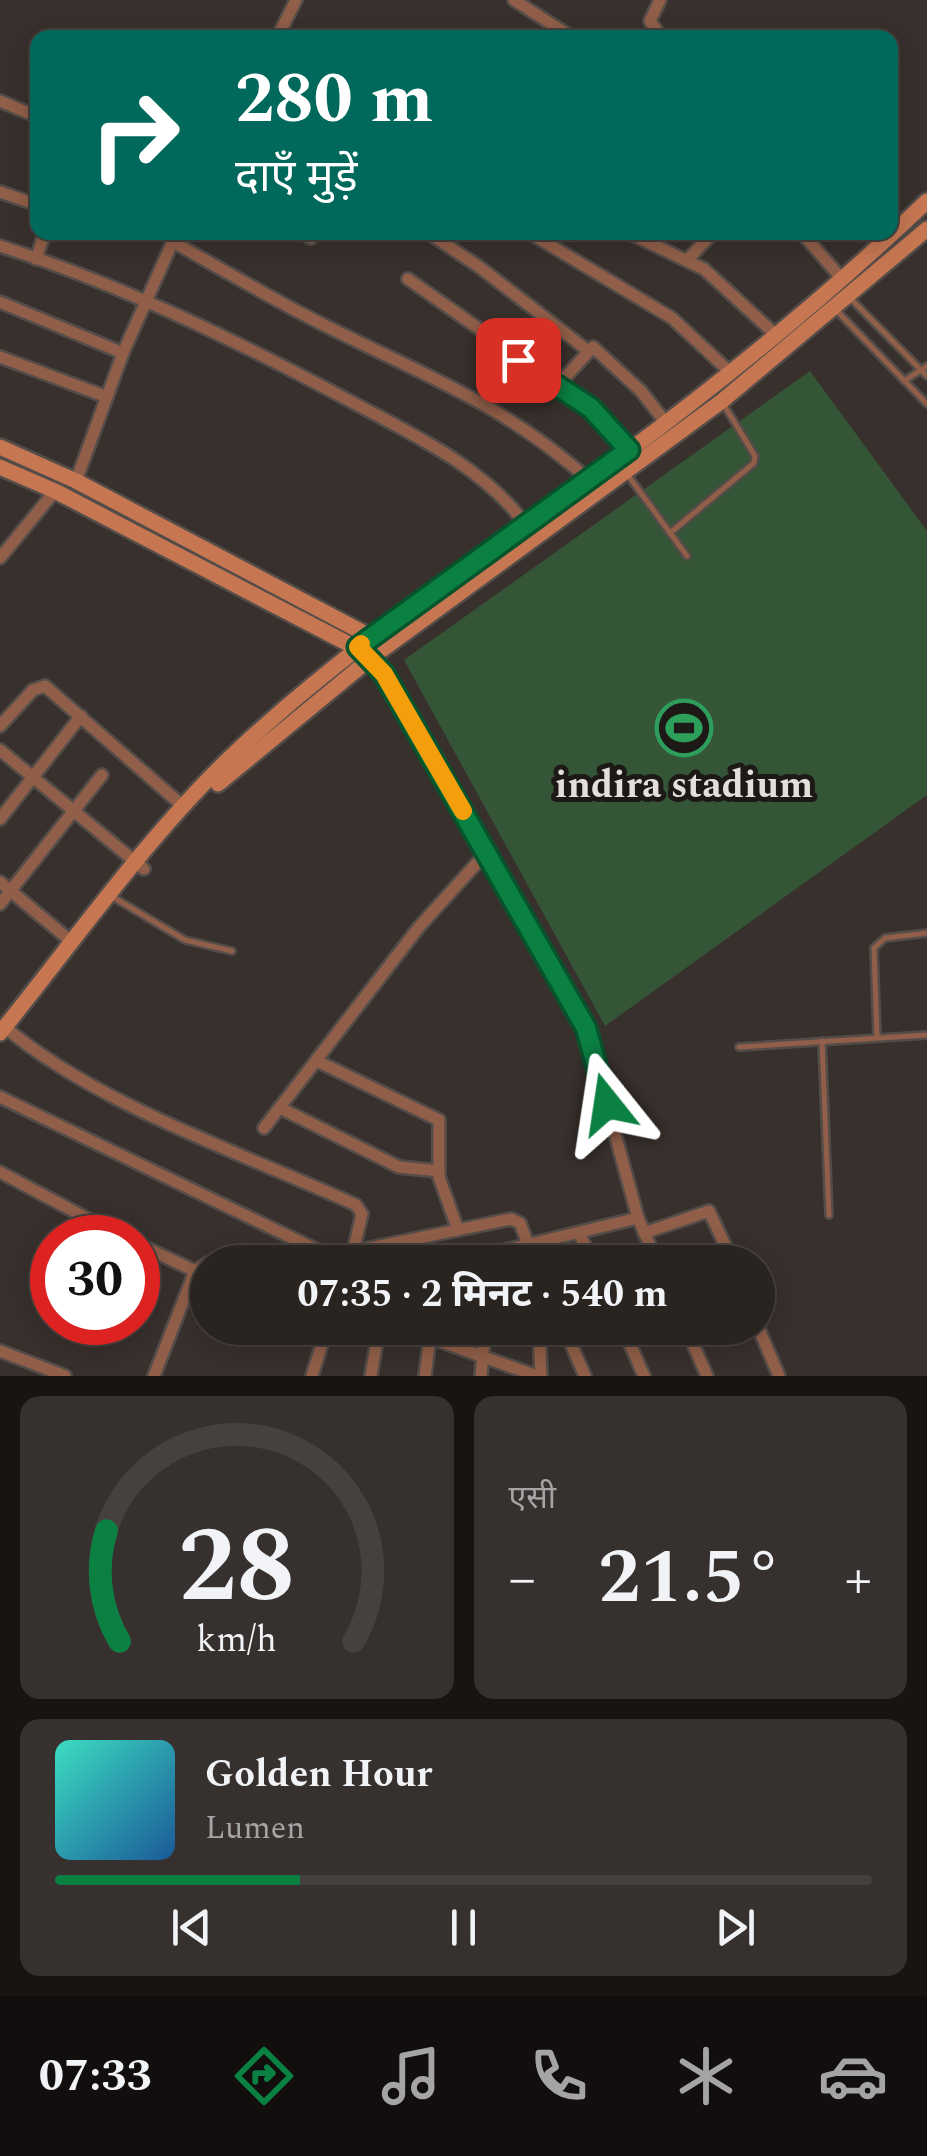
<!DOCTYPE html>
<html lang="hi">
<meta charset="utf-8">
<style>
:root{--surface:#2a2421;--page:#36302e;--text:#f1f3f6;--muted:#a5a4a5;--line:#46413f;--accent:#0b8043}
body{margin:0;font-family:Spectral,"Noto Sans Devanagari",serif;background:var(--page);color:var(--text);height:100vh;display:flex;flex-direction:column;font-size:38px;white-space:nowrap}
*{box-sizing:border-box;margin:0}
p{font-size:32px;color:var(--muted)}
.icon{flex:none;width:55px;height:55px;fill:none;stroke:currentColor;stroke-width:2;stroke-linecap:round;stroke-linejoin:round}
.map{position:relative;height:1376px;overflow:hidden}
.drawer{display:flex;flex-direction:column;gap:20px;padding:20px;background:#171412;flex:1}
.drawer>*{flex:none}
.top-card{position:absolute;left:30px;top:30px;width:868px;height:210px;border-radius:20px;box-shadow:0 5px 25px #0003,0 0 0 2px var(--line);background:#00695c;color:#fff;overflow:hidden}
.speed{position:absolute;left:30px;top:1215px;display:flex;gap:20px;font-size:50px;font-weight:700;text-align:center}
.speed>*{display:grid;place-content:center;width:130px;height:130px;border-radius:50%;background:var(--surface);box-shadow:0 5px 25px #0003,0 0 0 2px var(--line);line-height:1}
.speed .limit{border:15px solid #d22;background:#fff;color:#111}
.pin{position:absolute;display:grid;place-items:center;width:85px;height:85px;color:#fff;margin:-42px;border-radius:20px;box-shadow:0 5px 15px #0006}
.me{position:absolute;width:110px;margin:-55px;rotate:345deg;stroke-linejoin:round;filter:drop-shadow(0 0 8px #0008)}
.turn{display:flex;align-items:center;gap:35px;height:210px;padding:0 40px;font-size:45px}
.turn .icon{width:130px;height:130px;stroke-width:2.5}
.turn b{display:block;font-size:70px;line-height:85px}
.big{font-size:75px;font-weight:700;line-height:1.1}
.drawer .widget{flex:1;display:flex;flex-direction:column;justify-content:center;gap:15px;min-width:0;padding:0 35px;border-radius:20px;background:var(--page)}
.drawer .dial{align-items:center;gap:0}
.dial svg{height:260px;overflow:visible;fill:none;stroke:var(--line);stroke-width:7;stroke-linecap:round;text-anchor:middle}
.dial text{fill:var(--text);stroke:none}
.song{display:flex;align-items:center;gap:30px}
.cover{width:120px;height:120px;border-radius:15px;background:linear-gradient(135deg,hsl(170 70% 55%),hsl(210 70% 35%))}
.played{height:10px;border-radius:5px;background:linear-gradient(90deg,var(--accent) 30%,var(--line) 30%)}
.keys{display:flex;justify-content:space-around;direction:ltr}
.heat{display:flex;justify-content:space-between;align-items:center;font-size:55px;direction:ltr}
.drawer .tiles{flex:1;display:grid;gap:20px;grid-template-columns:1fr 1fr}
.widget:last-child{grid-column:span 2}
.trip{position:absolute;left:190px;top:1245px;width:585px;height:100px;border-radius:50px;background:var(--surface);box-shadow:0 5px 25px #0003,0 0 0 2px var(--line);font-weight:700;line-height:100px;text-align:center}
.tab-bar{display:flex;height:160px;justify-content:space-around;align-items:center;background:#110e0d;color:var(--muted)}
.tab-bar .icon{width:70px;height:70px}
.tab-bar .current{color:var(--accent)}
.tab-bar b{font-size:45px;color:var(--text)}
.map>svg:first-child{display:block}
.pitch{fill:#355537}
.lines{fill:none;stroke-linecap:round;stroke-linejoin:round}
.lane-casing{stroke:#544c48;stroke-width:10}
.street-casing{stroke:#544c48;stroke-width:16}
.secondary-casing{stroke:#544c48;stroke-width:20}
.lane{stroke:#915f49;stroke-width:5}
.street{stroke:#915f49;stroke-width:11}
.secondary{stroke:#c67752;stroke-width:15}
.route-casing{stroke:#07532c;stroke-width:25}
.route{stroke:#0b8043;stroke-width:18}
.slow{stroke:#f59e0b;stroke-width:18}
.labels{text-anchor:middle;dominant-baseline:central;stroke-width:10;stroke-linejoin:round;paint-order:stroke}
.poi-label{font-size:38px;font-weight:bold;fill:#e4dfdb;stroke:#1d1917}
</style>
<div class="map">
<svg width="927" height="1376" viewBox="0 0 927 1376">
<rect width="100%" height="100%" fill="#38302c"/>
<path class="pitch" d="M810,371L927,531V795L605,1026L404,660Z"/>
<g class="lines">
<g class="lane-casing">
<g id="lane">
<path d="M850,298L927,376"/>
<path d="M835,309L927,404"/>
<path d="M904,381L927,366"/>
<path d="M627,474L687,556"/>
<path d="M670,533L754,463L755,456L724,405"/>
<path d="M111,896L185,940L232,951"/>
<path d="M877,1037L874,948L885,938L927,933"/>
<path d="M822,1041L829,1215"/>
<path d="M739,1047L927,1035"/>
</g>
</g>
<g class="street-casing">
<g id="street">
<path d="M514,0L573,38"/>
<path d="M660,0L650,21L662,38"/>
<path d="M277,38L296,0"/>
<path d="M0,101L38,117"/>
<path d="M0,192L38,205"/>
<path d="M300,232L311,238"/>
<path d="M427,232L478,266L587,350"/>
<path d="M528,232L672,318L731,373"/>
<path d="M627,232L704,269L777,336"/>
<path d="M801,232L843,280"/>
<path d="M173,242C222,269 270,298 320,323C422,375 500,401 588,479"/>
<path d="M0,246C122,285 237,341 350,401C415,436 485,467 529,529"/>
<path d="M36,259L45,232"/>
<path d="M688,259L714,232"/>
<path d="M408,279L578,398L629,450"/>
<path d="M0,302L123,353"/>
<path d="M0,357L107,397"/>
<path d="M558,385L593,347L641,391L666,423"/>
<path d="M76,481L123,353L177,232"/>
<path d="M0,558L55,491"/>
<path d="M371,658L586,1028L638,1218L657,1262"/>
<path d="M0,726L33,690L45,686L184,807"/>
<path d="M0,750L144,869"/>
<path d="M0,819L81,716"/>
<path d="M0,882L73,943"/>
<path d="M0,904L102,775"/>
<path d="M5,1027C95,1104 247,1155 356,1205L362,1214L353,1252"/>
<path d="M317,1061L439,1120V1177L458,1230"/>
<path d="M0,1097L340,1261"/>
<path d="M280,1108L399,1167L439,1171"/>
<path d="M264,1128L419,927L486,853"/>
<path d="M0,1172L124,1238"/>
<path d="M644,1233L709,1211L733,1262"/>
<path d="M580,1235L593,1262"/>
<path d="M138,1244L195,1271"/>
<path d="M340,1262L346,1253L511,1219L520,1223L535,1262"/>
<path d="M456,1262L638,1218"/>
<path d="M758,1327L779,1376"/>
<path d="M403,1328L537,1376"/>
<path d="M539,1328L541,1376"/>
<path d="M564,1328L585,1376"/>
<path d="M623,1328L644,1376"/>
<path d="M686,1328L707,1376"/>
<path d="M0,1351L65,1376"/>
<path d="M154,1376L195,1271L208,1263"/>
<path d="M312,1376L327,1328"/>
<path d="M371,1376L379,1328"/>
<path d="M425,1376L430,1337"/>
<path d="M481,1376L485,1328"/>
</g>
</g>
<g class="secondary-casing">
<g id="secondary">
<path d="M0,447L76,481L379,641"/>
<path d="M0,467L55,491L364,652"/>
<path d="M218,784L371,658L722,401L927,229"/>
<path d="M0,1033C77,938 150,832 239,749C357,639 490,553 619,458C727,378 830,294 927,201"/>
</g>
</g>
<use href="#lane" class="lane"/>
<use href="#street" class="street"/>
<use href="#secondary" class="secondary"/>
</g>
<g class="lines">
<g class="route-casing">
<path id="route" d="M518,360L591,408L629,450L358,647L384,674L586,1028L607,1104"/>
</g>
<use href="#route" class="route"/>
<path class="slow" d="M361,644L358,647L384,674L463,811"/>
</g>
<defs>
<g id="stadium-ring" transform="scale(2.875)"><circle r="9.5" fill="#1d1917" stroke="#2e9e5b" stroke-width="1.5"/><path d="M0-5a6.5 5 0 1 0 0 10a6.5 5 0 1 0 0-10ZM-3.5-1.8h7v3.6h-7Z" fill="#2e9e5b"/></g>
</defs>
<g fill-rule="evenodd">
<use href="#stadium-ring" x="684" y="728"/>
</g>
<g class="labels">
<g class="poi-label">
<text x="684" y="786">indira stadium</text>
</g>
</g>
</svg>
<div class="speed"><div class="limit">30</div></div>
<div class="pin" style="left:518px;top:360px;background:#d93025"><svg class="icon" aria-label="arrive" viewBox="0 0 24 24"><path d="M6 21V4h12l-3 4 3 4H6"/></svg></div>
<svg class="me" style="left:607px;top:1104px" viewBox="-20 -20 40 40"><path d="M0-17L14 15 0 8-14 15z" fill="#0b8043" stroke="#fff" stroke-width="4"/></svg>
<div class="trip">07:35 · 2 मिनट · 540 m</div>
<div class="top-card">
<div class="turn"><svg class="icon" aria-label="right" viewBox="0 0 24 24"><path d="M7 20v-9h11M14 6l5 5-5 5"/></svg><div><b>280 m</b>दाएँ मुड़ें</div></div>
</div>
</div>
<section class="drawer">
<div class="tiles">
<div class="widget dial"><svg viewBox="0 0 100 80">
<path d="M14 69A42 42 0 1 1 86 69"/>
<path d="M14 69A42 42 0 0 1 10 35" stroke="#0b8043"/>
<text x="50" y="56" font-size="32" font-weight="700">28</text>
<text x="50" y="72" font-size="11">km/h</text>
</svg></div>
<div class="widget"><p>एसी</p>
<div class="heat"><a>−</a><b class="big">21.5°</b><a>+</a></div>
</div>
<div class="widget">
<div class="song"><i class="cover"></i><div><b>Golden Hour</b><p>Lumen</p></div></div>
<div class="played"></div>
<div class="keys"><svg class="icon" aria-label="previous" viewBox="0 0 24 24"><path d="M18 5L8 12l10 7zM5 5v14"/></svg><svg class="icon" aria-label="pause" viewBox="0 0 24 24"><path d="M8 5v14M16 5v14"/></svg><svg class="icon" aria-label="next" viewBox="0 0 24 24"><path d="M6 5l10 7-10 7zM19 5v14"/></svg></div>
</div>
</div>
</section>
<nav class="tab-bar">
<b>07:33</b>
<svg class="icon current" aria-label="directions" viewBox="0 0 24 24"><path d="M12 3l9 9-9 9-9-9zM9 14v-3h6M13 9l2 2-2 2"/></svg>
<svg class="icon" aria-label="music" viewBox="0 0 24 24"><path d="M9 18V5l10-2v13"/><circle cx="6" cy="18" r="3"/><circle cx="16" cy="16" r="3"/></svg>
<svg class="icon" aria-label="phone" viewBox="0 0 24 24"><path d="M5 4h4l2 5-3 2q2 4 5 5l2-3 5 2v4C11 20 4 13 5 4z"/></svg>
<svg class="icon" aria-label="climate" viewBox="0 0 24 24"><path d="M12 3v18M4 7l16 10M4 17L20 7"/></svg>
<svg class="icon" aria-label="car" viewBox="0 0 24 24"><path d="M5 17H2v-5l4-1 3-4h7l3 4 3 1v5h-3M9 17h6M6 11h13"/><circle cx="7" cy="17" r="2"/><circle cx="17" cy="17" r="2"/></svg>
</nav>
